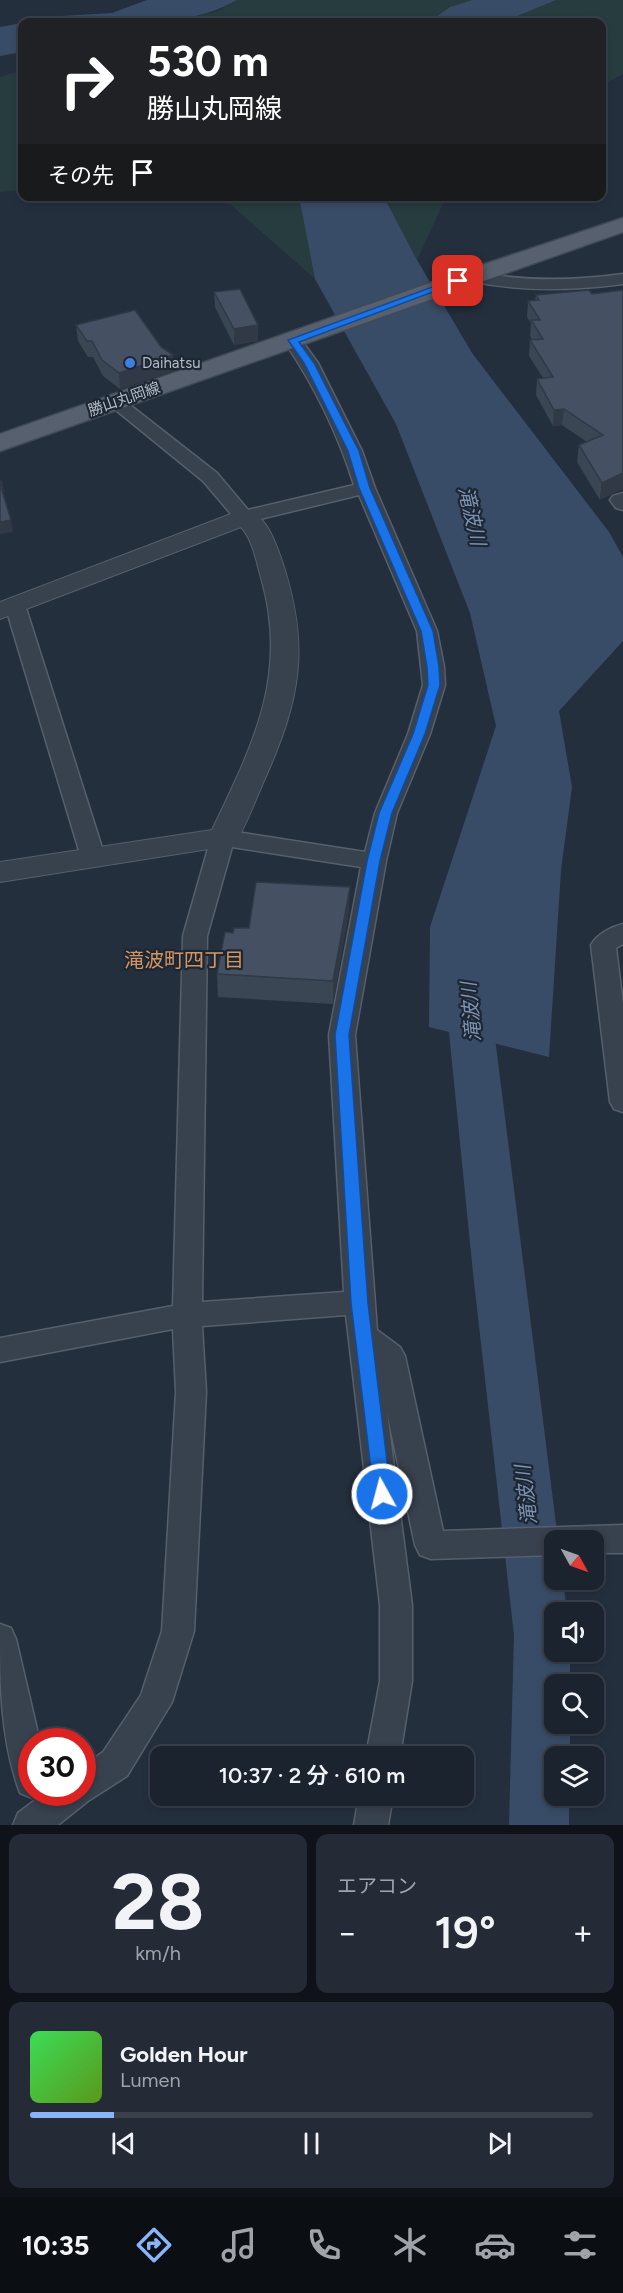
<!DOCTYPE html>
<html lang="ja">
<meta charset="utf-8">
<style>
:root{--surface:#1b232e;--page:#242b36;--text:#f1f3f6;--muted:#a0a4aa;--line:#39404a;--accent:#8ab4f8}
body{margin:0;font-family:Figtree,"Noto Sans JP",sans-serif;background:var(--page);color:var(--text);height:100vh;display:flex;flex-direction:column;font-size:22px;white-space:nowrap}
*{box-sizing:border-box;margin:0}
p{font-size:20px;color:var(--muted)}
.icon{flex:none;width:33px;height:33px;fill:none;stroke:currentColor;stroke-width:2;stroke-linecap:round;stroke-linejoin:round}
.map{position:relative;height:1825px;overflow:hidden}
.drawer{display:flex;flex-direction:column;gap:9px;padding:9px;background:#0f1319;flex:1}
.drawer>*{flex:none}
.hud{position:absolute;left:18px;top:18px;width:588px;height:183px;border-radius:12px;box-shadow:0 3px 9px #0003,0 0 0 2px var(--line);background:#202124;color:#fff;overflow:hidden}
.needle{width:39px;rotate:130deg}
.tools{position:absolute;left:544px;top:1530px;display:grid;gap:12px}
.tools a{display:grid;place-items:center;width:60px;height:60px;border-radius:12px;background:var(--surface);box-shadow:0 3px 9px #0003,0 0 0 2px var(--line);font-size:30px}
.speed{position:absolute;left:18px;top:1728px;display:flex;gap:12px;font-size:30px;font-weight:700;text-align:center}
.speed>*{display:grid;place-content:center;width:78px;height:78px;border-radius:50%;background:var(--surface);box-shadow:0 3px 9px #0003,0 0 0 2px var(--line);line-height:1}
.speed .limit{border:9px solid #d22;background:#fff;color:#111}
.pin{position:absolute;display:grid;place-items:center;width:51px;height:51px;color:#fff;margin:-26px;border-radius:12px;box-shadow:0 3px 9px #0006}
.me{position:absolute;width:66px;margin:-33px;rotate:353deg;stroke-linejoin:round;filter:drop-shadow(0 0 4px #0008)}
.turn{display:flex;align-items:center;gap:21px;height:126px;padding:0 30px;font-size:27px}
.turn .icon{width:78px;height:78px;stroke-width:2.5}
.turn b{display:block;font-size:42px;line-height:51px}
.then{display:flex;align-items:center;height:57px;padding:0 30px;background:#0003;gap:12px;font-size:22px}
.big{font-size:45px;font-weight:600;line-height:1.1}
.drawer .tile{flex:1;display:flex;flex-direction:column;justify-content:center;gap:9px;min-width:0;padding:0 21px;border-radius:12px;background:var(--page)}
.drawer .dial{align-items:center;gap:0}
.dial b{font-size:78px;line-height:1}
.song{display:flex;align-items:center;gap:18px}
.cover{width:72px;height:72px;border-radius:9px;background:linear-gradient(135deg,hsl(130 70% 55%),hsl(90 70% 35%))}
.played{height:6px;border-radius:3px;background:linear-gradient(90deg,var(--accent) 15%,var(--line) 15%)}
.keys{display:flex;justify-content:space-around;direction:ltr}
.heat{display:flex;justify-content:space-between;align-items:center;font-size:33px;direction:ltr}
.drawer .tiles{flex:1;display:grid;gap:9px;grid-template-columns:1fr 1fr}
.tile:last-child{grid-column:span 2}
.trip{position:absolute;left:150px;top:1746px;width:324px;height:60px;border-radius:12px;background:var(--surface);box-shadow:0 3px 9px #0003,0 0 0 2px var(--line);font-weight:600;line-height:60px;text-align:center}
.dock{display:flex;height:96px;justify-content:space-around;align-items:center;background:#0b0e12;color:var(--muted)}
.dock .icon{width:42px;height:42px}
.dock .active{color:var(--accent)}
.dock b{font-size:27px;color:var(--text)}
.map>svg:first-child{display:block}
.green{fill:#263c3f}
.water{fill:#394c67}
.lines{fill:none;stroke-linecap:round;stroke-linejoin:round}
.river{fill:#394c67;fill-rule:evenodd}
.minor-casing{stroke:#565f6c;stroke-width:3}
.tertiary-casing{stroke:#565f6c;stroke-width:2}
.primary-casing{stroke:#414a57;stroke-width:3}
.minor{fill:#38414e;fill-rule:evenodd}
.tertiary{fill:#38414e;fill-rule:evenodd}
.primary{fill:#56606e;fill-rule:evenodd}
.wall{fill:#3b4654}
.shaded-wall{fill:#303945}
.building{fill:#455162;stroke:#303945;stroke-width:1.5}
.route{fill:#1a73e8;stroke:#114b97;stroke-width:1.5}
.shop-dot{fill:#3f7fe0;stroke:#1d2633;stroke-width:2}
.labels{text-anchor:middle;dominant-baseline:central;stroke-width:4.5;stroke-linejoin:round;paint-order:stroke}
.far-poi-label{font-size:15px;fill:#b4bcc9;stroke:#1d2633;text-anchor:start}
.far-street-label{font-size:15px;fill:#b4bcc9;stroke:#1d2633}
.water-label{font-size:20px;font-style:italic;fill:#7c92b1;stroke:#1d2633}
.neighbourhood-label{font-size:20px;fill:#d59563;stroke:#1d2633}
</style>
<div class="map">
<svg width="623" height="1825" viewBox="0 0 623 1825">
<rect width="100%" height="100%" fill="#242f3e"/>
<g class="green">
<path d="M237,0H472L450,7L429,22H171L218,11Z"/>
<path d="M556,0H623V74L602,85V22H503Z"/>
<path d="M22,70V190L0,192V77Z"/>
<path d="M197,197H299L315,279L231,205Z"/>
<path d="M384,197H446L417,260Z"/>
</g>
<g class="water">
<path d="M147,0H237C180,33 91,23 25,22L61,16L112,13Z"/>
<path d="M472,0H556L503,22H429L450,7Z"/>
<path d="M22,23V52L0,56V27Z"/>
<path d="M299,197H384L417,260L472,353L609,532L623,557V641L559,711L572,787L561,870L549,1057L429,1027L430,927L496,726L470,613L396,424L315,279Z"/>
</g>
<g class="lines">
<path class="river" d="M466,967L481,971L488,982L558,1540H555V1580H563L567,1612H555V1652H570V1684H555V1724H570V1756H555V1796H569V1825H509L514,1635L473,1273L444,982L451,971Z"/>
<g class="minor-casing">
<g id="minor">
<path d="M472,271C523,282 572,281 623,274V284C570,291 518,292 466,280L464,276L466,272Z"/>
<path d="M293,336L299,337L318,363L362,451L375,488L437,631L444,667L445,685L430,734L397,813L386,861L355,1035L377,1330L400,1347L405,1356L443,1531L623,1525V1553H594V1540H555V1555L431,1559L420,1555L415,1545L387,1412L412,1605V1681L400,1756H366L380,1681V1605L346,1315L202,1326L206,1392L194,1631L172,1702L127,1776L88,1801L58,1825H13L18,1813L46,1792H82V1767L103,1752L141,1695L162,1631L176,1392L173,1329L0,1362V1338L173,1306L183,936L211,838L215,833L223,830L365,852L375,813L408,734L423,685L417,631L359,495L244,523L237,521L203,481L106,402L109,398H121L217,473L248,510L354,485C338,434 314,385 284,341L287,337ZM232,847L361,867L329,1035L344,1292L202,1302L207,936Z"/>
<path d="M623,493V510L616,508L610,500L613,496Z"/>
<path d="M15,599L22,601L25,605L105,857L101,862L93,865L85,862L81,857L5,605L8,601Z"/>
<path d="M623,924V944L616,948L623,1004V1112L614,1109L610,1102L591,945C597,934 611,927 623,924Z"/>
<path d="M0,1624L11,1628L16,1639L40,1742H32V1792H44L32,1798L20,1793C0,1739 0,1681 0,1624Z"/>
<path d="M359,1796H393L388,1825H354Z"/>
</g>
</g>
<g class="tertiary-casing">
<path id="tertiary" d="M244,509C266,515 274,538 281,558C311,646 301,699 263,783C254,804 246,826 234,845L0,882V862L212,830C253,744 289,675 261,578C256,561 253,540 241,527L0,619V602Z"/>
</g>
<g class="primary-casing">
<path id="primary" d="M623,218V232L0,451V434L464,271Z"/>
</g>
<use href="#minor" class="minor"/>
<use href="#tertiary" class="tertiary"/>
<use href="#primary" class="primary"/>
</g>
<g class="wall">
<path d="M623,290L600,500L577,462L579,445L587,442L562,425L553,426L536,395L537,379L543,378L529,356L530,340H532L530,336L531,323L527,317L528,301H535L536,295L592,294Z"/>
<path d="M214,292L258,325V341L234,345L215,307Z"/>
<path d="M76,325L173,371L120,389L103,376L93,357H88L78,341Z"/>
<path d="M349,910L333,1004L218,997L217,974L233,933L249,928Z"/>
</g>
<g class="shaded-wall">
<path d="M258,325V341L234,345V329Z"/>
<path d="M173,355V371L120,389L119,373Z"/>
<path d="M564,409L562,425L553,426L554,410Z"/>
<path d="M623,473V489L600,500L602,483Z"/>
<path d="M2,480L4,492H0V481Z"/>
<path d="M11,520L13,532L0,534V522Z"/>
<path d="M350,887L349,910L333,1004V981Z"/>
</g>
<g class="building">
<path d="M240,289L258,325L234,329L214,292Z"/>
<path d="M589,290L592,294L623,290V473L602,483L579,445L603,435L564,409L554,410L537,379L553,377L530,340L543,339L531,320H540L528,301L539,300L536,295Z"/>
<path d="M135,310L161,347L173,355L119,373L102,360L92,341H87L76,325Z"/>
<path d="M0,484L11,520L0,522Z"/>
<path d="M256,882L350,887L333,981L217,974L225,932L233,933L234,928H249Z"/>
</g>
<path class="route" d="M454,279L462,281L299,342L314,363L359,451L370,488L433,631L439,667L440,685L425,734L392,813L380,861L349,1035L368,1303L391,1494L389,1499L382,1501L376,1499L374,1494L351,1303L335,1035L367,861L379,813L413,734L428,685L427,667L421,631L359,488L348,451L304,363L288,340Z"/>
<circle class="shop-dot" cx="130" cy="363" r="6"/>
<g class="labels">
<g class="far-poi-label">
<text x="142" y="363">Daihatsu</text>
</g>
<g class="far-street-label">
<text transform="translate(124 399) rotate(-19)">勝山丸岡線</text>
</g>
<g class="water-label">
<text transform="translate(472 516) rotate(77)">滝波川</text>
<text transform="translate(471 1012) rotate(-95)">滝波川</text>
<text transform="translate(526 1495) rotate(-97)">滝波川</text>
</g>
<g class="neighbourhood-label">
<text x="184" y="960">滝波町四丁目</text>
</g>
</g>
</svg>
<div class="tools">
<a><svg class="needle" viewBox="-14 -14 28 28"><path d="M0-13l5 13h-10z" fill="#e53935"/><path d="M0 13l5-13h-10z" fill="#a0a4aa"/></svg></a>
<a><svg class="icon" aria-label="sound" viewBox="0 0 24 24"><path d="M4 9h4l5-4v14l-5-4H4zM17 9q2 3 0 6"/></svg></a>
<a><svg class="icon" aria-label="search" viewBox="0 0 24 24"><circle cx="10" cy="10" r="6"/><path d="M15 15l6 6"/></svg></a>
<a><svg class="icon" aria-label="layers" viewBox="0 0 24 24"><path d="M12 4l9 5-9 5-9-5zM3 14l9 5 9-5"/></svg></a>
</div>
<div class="speed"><div class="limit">30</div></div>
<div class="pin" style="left:458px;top:281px;background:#d93025"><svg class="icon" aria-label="arrive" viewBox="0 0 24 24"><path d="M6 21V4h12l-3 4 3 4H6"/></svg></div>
<svg class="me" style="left:382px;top:1494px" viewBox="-20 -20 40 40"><circle r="17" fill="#1a73e8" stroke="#fff" stroke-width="3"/><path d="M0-11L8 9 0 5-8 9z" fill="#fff"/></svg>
<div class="trip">10:37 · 2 分 · 610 m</div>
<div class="hud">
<div class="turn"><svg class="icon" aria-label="right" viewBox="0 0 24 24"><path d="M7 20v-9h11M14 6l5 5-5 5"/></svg><div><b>530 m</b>勝山丸岡線</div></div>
<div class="then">その先<svg class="icon" aria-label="arrive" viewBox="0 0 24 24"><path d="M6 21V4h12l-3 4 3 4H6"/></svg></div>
</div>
</div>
<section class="drawer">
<div class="tiles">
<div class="tile dial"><b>28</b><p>km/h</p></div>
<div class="tile"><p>エアコン</p>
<div class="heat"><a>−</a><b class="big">19°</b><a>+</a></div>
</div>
<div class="tile">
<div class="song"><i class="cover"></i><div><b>Golden Hour</b><p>Lumen</p></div></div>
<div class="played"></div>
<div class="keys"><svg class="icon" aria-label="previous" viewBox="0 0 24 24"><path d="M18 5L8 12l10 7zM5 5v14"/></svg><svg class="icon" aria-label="pause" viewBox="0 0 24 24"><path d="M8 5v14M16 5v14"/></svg><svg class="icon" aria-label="next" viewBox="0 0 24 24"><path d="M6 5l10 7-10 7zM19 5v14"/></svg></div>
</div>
</div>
</section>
<nav class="dock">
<b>10:35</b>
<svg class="icon active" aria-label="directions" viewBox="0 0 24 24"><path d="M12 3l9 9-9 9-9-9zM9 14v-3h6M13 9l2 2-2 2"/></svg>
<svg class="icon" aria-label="music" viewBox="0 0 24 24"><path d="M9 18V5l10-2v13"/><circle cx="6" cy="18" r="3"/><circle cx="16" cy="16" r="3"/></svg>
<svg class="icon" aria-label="phone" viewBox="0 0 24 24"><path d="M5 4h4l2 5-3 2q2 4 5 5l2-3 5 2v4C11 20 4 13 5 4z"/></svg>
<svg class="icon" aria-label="climate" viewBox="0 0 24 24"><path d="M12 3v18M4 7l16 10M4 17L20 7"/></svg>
<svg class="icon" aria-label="car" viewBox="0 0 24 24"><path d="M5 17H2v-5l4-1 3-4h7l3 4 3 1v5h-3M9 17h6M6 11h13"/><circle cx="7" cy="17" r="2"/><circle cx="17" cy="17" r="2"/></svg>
<svg class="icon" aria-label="filters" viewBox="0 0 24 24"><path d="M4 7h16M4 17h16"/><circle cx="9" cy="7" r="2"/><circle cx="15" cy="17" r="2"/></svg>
</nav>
